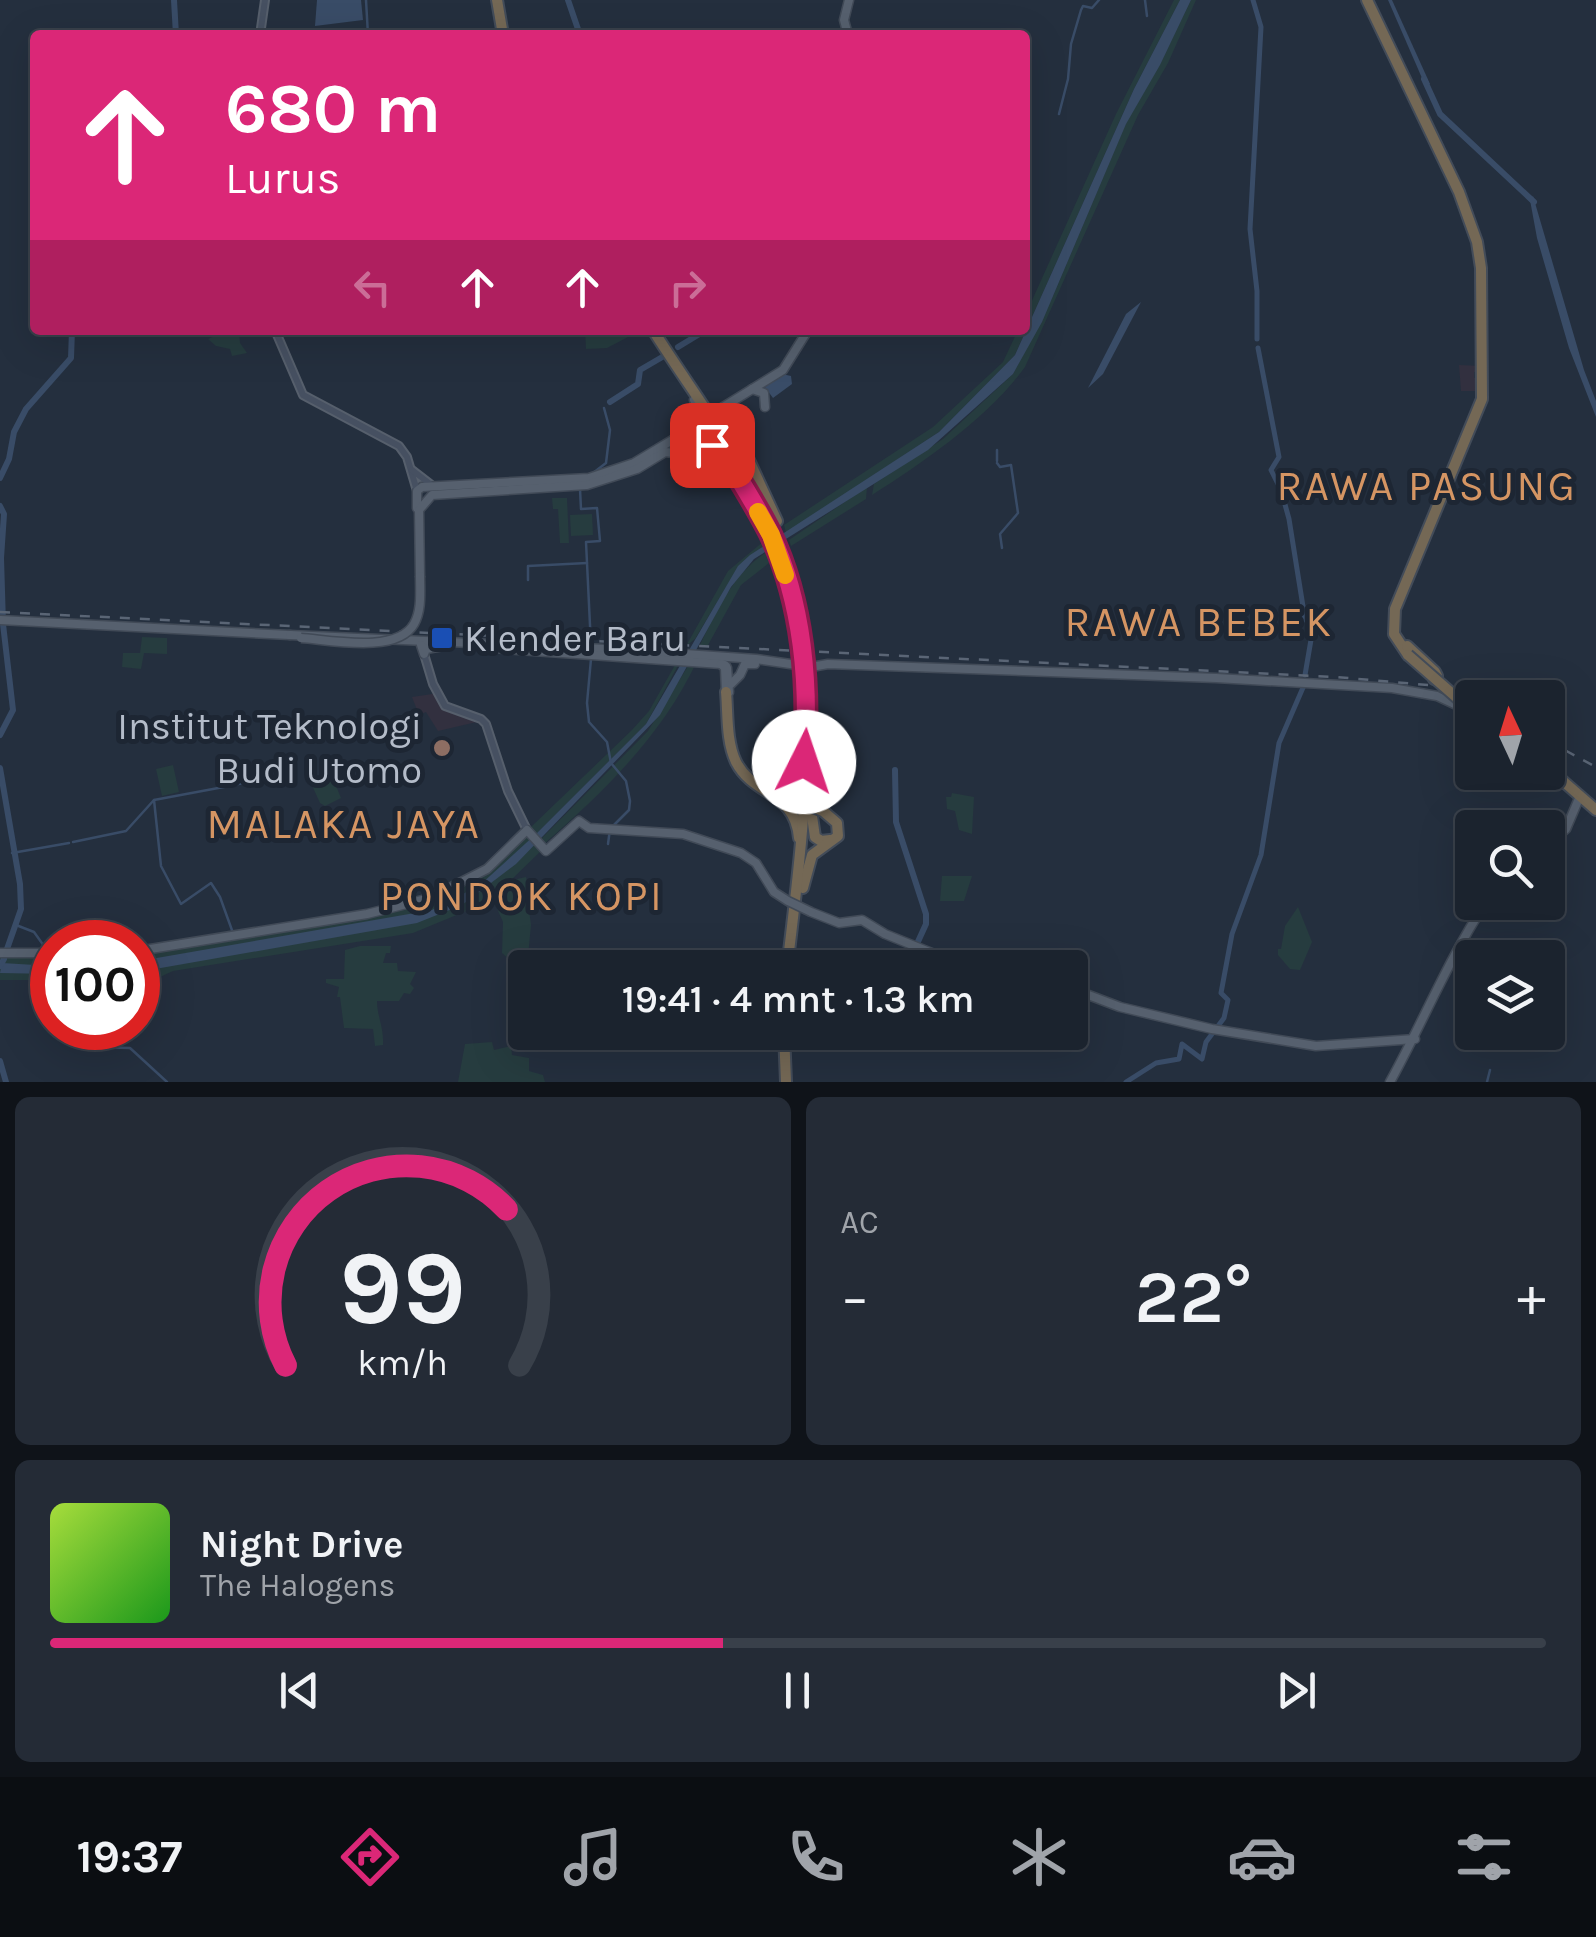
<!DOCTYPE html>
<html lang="id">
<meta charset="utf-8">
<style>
:root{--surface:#1b232e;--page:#242b36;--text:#f1f3f6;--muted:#a0a4aa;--line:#39404a;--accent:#db2777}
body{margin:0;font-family:Karla,sans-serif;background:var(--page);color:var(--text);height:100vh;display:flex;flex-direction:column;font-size:38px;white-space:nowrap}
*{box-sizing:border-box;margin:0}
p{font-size:32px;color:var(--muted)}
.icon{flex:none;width:55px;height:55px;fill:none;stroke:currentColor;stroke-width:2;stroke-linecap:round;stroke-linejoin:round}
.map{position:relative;height:1082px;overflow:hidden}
.sheet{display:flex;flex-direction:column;gap:15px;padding:15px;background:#0f1319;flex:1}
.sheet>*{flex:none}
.guide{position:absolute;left:30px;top:30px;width:1000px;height:305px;border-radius:10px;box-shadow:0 10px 40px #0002,0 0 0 2px var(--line);background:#db2777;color:#fff;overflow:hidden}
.needle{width:65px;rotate:356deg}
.tools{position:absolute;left:1455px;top:680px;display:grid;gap:20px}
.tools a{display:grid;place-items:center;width:110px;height:110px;border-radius:10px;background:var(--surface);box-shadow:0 10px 40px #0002,0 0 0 2px var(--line);font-size:50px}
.speed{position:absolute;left:30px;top:920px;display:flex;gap:20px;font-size:50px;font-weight:700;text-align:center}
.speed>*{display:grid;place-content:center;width:130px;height:130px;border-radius:50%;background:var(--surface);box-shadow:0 10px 40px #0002,0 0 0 2px var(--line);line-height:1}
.speed .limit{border:15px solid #d22;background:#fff;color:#111}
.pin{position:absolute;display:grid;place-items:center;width:85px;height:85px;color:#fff;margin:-42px;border-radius:20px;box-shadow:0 5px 15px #0006}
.me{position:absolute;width:110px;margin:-55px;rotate:4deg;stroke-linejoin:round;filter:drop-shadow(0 0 8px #0008)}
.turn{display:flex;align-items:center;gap:35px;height:210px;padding:0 30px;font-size:45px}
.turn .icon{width:130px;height:130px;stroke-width:2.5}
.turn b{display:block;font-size:70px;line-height:85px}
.lanes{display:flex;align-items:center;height:95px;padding:0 30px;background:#0003;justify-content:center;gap:50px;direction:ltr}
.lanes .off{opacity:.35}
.big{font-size:75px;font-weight:600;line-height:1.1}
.sheet .widget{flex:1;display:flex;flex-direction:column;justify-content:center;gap:15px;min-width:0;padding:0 35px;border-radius:15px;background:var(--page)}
.sheet .dial{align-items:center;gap:0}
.dial svg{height:260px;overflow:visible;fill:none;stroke:var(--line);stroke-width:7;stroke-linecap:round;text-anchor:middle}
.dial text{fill:var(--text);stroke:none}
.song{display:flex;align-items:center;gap:30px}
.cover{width:120px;height:120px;border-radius:15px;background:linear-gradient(135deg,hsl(80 70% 55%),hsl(120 70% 35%))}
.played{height:10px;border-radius:5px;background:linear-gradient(90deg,var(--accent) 45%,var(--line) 45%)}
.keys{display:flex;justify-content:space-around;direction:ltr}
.heat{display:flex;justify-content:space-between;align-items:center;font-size:55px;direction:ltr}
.sheet .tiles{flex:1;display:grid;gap:15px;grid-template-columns:1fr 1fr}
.widget:last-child{grid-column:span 2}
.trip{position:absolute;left:508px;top:950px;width:580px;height:100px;border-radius:10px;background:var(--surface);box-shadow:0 10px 40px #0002,0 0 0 2px var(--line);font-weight:600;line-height:100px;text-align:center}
.tabs{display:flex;height:160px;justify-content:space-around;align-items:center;background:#0b0e12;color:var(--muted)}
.tabs .icon{width:70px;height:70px}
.tabs .active{color:var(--accent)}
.tabs b{font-size:45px;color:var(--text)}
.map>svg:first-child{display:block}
.medical{fill:#32303f}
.green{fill:#263c3f}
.water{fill:#394c67}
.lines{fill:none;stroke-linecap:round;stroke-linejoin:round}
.stream{stroke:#394c67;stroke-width:2.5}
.canal{stroke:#394c67;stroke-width:5}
.river{stroke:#394c67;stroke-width:6}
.secondary-casing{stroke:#565f6c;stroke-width:10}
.primary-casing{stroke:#414a57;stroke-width:11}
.highway-casing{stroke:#434c59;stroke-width:14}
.secondary{stroke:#465061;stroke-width:6}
.primary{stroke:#56606e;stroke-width:8}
.highway{stroke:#746855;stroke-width:10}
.rail{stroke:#5a6575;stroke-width:2.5;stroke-dasharray:10 10;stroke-linecap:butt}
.primary-bridge-casing{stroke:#414a57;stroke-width:11;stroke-linecap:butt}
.highway-bridge-casing{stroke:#434c59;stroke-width:14;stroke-linecap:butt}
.primary-bridge{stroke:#56606e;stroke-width:8}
.highway-bridge{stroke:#746855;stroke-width:10}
.route-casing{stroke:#8e194d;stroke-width:25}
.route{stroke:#db2777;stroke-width:18}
.slow{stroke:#f59e0b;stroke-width:18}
.transit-dot{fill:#1a4fb4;stroke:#1d2633;stroke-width:4}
.education-dot{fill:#8d6e63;stroke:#1d2633;stroke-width:4}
.labels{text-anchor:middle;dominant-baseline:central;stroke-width:10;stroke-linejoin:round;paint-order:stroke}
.poi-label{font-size:38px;fill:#b4bcc9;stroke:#1d2633;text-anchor:start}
.quarter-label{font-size:42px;letter-spacing:2.5px;fill:#d59563;stroke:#1d2633}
</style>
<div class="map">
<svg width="1596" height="1082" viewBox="0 0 1596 1082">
<rect width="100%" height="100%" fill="#242f3e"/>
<g class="medical">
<path d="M1459,365L1482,366L1484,372H1474V378H1484L1482,391H1461Z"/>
<path d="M439,693L449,709L481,721L438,731L426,712L419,715L412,697Z"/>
</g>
<g class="green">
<path d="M1174,0H1180L1134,89L1015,355L939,432L786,533L784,525L933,427L1003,362L1018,330H1025V316L1116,114Z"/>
<path d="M1191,0H1196L1168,63L1138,115L1025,367C989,417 924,462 872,495L874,484L943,439L1013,374L1053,296L1126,123L1159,66Z"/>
<path d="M585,330H626L630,336L607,348L586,349Z"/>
<path d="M225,331H239L240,343L247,353L232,356L230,349L216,346L208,339Z"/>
<path d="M689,412H700L713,438L689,456L673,452L630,466L663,443Z"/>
<path d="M867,487L866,499L791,546L789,540Z"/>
<path d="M552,498H567L569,543H560L558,509H553Z"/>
<path d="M592,514L593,535L571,536L570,515Z"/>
<path d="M764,541L768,543L738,567L695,639L686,646L728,571Z"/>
<path d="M770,550L774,559L741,585L707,647H699C717,610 734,571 770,550Z"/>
<path d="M142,637L167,638V654L144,653L141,669L122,667L123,653H140Z"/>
<path d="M683,651H686L646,724L537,833L544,848L505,886L476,907L413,933L173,971L160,977L138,976V951L367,914L462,884L532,826L632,730L649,711Z"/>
<path d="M693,658L697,661C663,734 605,791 544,844L540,840L648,731Z"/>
<path d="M173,765L179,792L162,796L156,769Z"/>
<path d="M330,771L341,798L325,806L320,803L310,781Z"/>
<path d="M952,793L974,797L972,834L959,830L955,811L947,809L946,797H951Z"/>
<path d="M942,876H972L964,901H940Z"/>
<path d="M526,877L528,886L541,883L543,890L527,895L531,925L527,967L525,974L514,976L510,960L502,953L503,922L495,904L513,880Z"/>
<path d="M1298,907L1312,942L1300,970L1290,969L1278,955V949H1281L1285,926Z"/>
<path d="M360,946H391L390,953H386L383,963H397L398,971L416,972L410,984L414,988L410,994L404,993L399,1001H377C377,1016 384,1027 383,1045L375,1046L373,1029L344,1028L340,997H337L339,987L326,983V979H344L345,950Z"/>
<rect x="0" y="953" width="52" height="27"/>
<path d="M492,1042L494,1050L511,1046L512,1055L529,1058V1071L543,1075L545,1082H458L465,1044Z"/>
</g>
<g class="water">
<path d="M317,0H361L363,20L315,26Z"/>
<path d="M1180,0H1191L1160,65L1126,124L1042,322L1013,374L928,450L754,559L731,587L660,715L516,864L462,905L417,923L138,972V963L151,959L432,910L480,885L537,833L646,724L738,566L750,555L939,432L1015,355L1134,89Z"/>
<path d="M1388,0H1392L1430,84L1425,85Z"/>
<path d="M1533,196L1584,370L1596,401V417L1569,348L1537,238L1530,200Z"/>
<path d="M1141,302L1103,374L1088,388L1126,314Z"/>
<path d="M782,374L791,376L792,384L773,398L764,386Z"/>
<path d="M2,963L52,966V974L0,973Z"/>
</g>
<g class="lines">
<g class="stream">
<path d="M366,0L368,35"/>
<path d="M1145,0L1147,16"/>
<path d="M1059,114L1068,79L1071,44L1081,10L1083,6L1092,8L1099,0"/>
<path d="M997,461V450"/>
<path d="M997,463L1000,467L1011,465L1018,513L1000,534L1002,548"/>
<path d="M593,473L606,463L610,430L604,408"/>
<path d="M580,489L581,509L597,508L600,541L586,542L591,646"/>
<path d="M528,580V566L587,563"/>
<path d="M591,659L587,703L589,722L607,742L611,763L626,781L630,801L629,810L610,829L608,844"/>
<path d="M233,785L244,783"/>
<path d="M154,800L161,866L181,904L211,883L220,897L233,933"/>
<path d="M73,842L126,831L154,800L229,786"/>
<path d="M12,853L69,843"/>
<path d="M16,925L34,932L44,946"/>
<path d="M74,1028V1036L93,1047L130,1048L167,1082"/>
<path d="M1487,1082L1490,1070"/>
</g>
<g class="canal">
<path d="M1253,0L1261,27L1250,229L1257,291V339"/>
<path d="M1258,348L1279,457L1271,470L1281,490L1289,519L1305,619L1313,628L1305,675"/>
<path d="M1126,1082L1156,1063L1179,1059L1182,1044L1202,1059L1206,1042L1224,1018L1228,1000L1221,993L1232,934L1261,855L1279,743L1305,683"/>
</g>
<g class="river">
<path d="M174,0L176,35"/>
<path d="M568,0L580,35"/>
<path d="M1424,79L1440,114L1534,202"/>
<path d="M678,347L706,330"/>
<path d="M610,402L638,384L640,370L664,356"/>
<path d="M0,478L9,459L14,432L26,409L71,358L72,330"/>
<path d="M0,506L4,514L1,558L3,624L13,710L0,735"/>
<path d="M0,768L20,884L21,909L7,949"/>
<path d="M895,770L896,822L926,914V924L906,968"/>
<path d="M0,966L4,959"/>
<path d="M0,1061L6,1082"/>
</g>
<g class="secondary-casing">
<g id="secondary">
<path d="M260,35L265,0"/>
<path d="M275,330L303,395L399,446L407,457L417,491"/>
<path d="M412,470L434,487"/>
<path d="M424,654L433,684L445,706L481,719L486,724L508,791L527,830"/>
</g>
</g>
<g class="primary-casing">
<g id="primary">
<path d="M848,35L844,20L849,0"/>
<path d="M752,389L764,393L765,407"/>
<path d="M720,409L783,370L808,330"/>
<path d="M417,508V491L422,487L589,478L634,463L679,436"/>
<path d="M420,576L419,510L432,495L587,485L637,469L665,452L691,455L709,445L713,437L694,400"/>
<path d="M0,620L290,635"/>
<path d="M290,635L629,650L756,659L811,667L828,664L1216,678L1392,688L1437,696L1467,710"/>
<path d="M421,645L424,654L426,649L449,645"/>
<path d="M492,648L721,664"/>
<path d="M721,664C724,664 726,665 727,668L729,692H726L725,668Z"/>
<path d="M731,684L740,675L745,664H755"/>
<path d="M1548,845L1566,829L1580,796"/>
<path d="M811,912L839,923L862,920L885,934L969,968"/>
<path d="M138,951L367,914L430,898L487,869L527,830L546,851L579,821L589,828L683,834L741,853L756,863L774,892L788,901"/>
<path d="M0,953H52"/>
<path d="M1070,988L1120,1007L1212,1029L1316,1046L1415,1039"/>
<path d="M1390,1082C1423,1022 1448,960 1486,902"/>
</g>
</g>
<g class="highway-casing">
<g id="highway">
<path d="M497,0L503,35"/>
<path d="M1367,0L1459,192L1477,242L1481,268L1482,399L1395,609L1394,634L1408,655"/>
<path d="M653,330C690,389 743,458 770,521C785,557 792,595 798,633"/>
<path d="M742,445L777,521"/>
<path d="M735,472L764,522"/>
<path d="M1407,646L1435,672L1437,676L1434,679"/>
<path d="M726,692C728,714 726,741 736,762C754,797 795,791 799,838"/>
<path d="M1548,768L1596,810"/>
<path d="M763,785C784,788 796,782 803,762"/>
<path d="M812,816L815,837L821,841L830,840"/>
<path d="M803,888L812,855L838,836L837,823L823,811"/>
<path d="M787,968C799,869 811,778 804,678"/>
<path d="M784,1032L786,1082"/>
</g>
</g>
<use href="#secondary" class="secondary"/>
<use href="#primary" class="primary"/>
<use href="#highway" class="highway"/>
<g class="rail">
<path d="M0,612L1336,677L1439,686L1474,698"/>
<path d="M1548,741L1596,767"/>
</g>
<g class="primary-bridge-casing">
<g id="primary-bridge">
<path d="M679,436L720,409"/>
<path d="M301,638C330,640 397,654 414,624C422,610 420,592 420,576"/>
<path d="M788,901L811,912"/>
</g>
</g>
<g class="highway-bridge-casing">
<g id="highway-bridge">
<path d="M803,633L808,678"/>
<path d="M1408,655L1472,711"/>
<path d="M798,801L823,811"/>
</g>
</g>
<use href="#primary-bridge" class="primary-bridge"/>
<use href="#highway-bridge" class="highway-bridge"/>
</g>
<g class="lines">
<g class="route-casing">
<path id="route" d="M712,445L723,452C739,479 756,505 770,533C803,602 810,686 804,762"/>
</g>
<use href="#route" class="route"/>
<path class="slow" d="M758,512L771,535L785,575"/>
</g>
<rect class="transit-dot" x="430" y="626" width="24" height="24" rx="5"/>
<circle class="education-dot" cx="442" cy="748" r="10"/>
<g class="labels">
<g class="poi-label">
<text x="464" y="638">Klender Baru</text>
<text x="422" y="726" text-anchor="end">Institut Teknologi<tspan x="422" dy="44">Budi Utomo</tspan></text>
</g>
<g class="quarter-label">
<text x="1427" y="486">RAWA PASUNG</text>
<text x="1199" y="622">RAWA BEBEK</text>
<text x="344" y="824">MALAKA JAYA</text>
<text x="522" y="896">PONDOK KOPI</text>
</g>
</g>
</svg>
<div class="tools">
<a><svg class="needle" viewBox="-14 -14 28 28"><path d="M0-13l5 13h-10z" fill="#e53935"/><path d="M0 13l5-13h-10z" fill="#a0a4aa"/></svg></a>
<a><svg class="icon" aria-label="search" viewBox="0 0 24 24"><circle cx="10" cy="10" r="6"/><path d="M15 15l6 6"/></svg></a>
<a><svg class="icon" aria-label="layers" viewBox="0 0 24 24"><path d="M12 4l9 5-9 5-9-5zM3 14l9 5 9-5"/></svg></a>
</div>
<div class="speed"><div class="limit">100</div></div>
<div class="pin" style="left:712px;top:445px;background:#d93025"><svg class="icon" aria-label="arrive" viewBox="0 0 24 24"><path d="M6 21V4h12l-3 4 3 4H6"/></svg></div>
<svg class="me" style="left:804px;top:762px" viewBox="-20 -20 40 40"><circle r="19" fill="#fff"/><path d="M0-13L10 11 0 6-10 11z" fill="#db2777"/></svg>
<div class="trip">19:41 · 4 mnt · 1.3 km</div>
<div class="guide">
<div class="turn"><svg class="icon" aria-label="ahead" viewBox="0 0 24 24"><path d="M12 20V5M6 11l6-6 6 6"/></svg><div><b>680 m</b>Lurus</div></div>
<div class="lanes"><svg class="icon off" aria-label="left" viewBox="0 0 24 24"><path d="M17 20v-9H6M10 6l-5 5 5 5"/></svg><svg class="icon" aria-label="ahead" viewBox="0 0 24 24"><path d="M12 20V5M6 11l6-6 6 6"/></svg><svg class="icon" aria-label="ahead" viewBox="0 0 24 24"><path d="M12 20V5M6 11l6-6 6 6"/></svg><svg class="icon off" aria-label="right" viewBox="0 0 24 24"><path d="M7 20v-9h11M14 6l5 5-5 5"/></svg></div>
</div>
</div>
<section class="sheet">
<div class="tiles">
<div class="widget dial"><svg viewBox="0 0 100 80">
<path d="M14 69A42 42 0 1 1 86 69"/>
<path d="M14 69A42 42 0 0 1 82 21" stroke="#db2777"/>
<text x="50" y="56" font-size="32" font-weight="700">99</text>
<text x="50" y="72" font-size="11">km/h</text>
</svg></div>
<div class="widget"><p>AC</p>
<div class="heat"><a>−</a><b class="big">22°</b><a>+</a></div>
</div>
<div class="widget">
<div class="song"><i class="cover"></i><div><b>Night Drive</b><p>The Halogens</p></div></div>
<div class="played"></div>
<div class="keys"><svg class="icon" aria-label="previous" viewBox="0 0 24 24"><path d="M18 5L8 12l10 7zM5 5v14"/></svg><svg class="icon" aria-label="pause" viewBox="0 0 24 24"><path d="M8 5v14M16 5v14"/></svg><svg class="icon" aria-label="next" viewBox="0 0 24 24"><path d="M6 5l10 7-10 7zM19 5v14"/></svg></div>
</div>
</div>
</section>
<nav class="tabs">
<b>19:37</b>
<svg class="icon active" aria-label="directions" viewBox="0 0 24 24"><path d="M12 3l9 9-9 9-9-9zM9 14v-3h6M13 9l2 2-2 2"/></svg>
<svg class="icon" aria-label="music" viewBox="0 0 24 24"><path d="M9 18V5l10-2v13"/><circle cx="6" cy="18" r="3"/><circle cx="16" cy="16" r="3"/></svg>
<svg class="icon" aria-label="phone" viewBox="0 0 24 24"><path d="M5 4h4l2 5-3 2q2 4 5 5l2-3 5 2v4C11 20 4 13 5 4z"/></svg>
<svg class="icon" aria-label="climate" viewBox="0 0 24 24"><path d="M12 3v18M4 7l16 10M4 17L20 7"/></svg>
<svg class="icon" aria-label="car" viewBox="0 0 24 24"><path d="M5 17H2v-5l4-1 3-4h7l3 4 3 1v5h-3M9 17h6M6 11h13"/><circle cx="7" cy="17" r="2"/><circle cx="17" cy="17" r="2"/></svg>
<svg class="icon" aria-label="filters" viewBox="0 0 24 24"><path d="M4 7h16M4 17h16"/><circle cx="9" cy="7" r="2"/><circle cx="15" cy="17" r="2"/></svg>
</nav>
